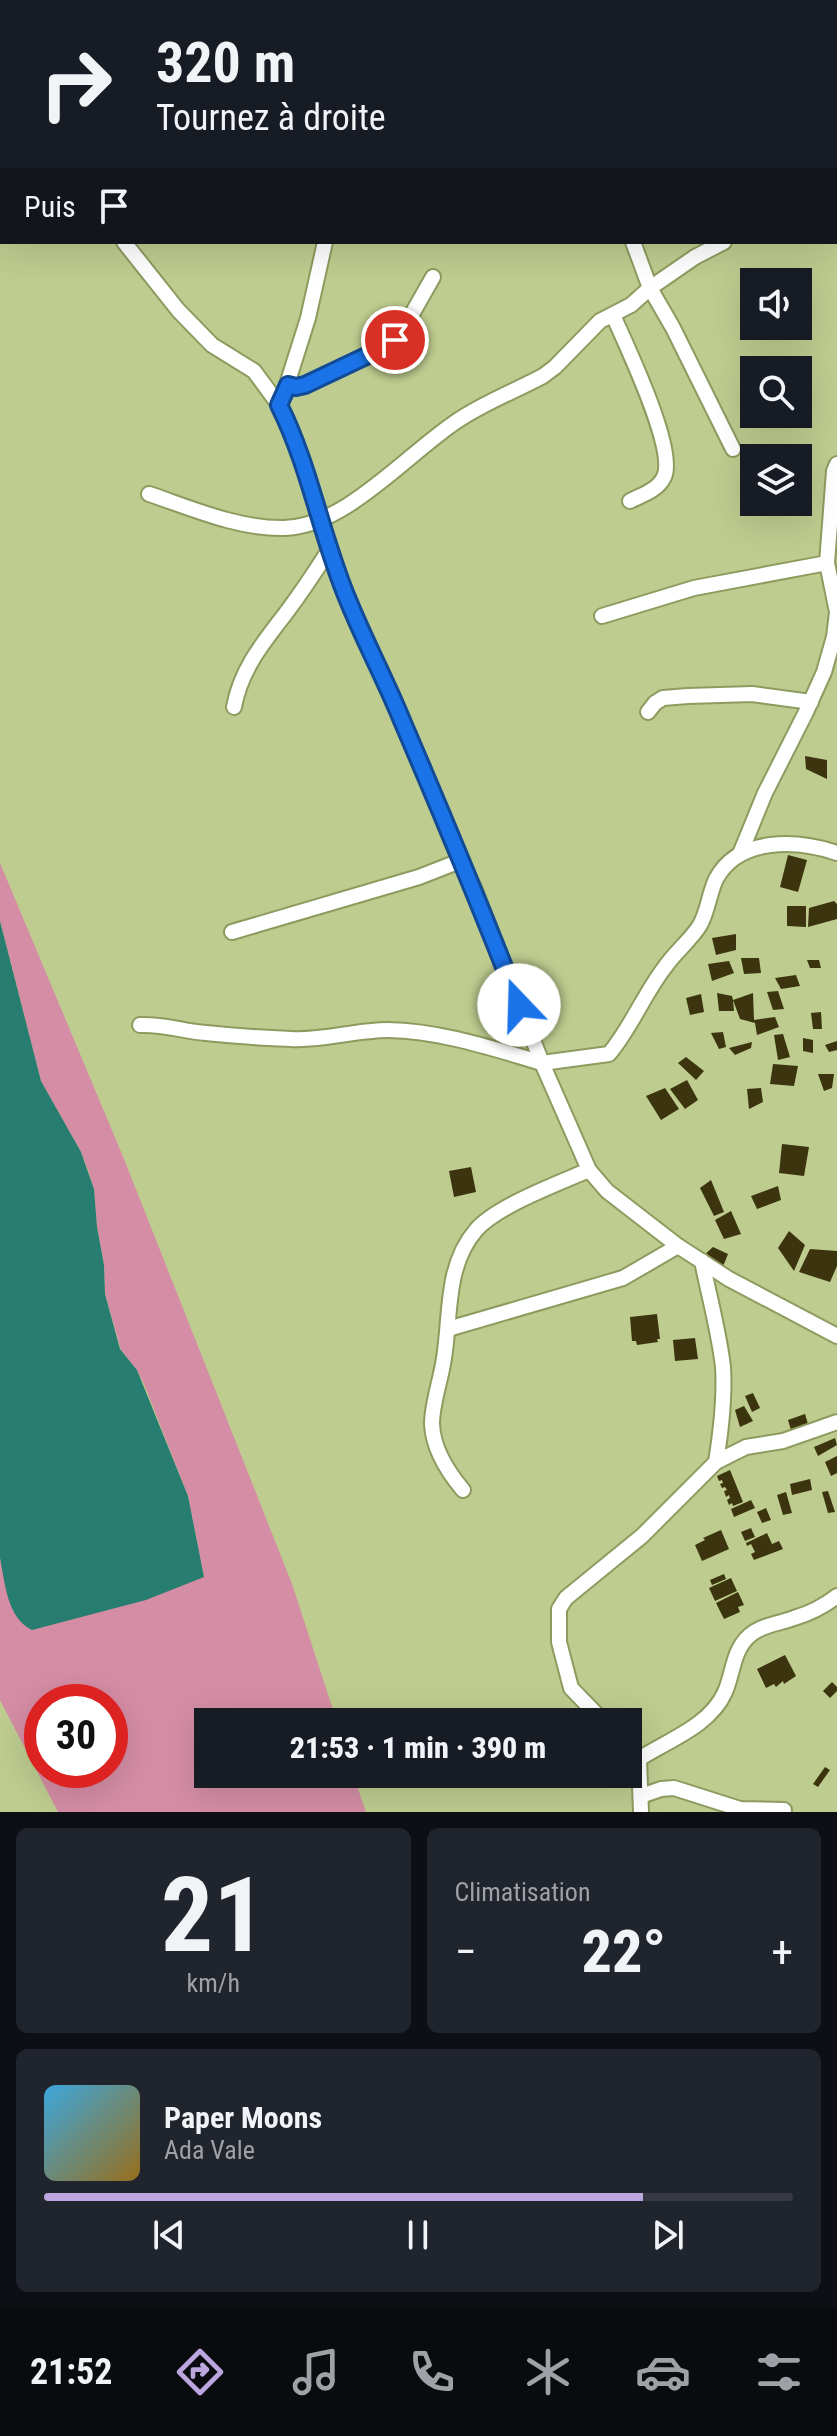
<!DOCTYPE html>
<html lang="fr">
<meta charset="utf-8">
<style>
:root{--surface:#171b24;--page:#20242c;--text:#f1f3f6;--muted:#9ea1a6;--line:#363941;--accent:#bba6dd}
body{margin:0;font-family:"Roboto Condensed",sans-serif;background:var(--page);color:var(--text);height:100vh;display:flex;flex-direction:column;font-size:30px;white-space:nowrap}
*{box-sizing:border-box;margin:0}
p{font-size:26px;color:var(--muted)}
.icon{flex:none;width:44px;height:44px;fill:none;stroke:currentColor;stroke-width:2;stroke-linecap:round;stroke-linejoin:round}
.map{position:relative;height:1812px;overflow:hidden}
.sheet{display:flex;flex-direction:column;gap:16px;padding:16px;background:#0d0f14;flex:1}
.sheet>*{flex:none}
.hud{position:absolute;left:0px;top:0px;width:838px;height:244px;box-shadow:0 8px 32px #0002;background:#171b24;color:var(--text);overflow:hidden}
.tools{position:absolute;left:740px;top:268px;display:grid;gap:16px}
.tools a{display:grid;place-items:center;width:72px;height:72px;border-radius:0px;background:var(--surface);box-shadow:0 8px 32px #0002;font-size:40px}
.speed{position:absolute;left:24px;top:1684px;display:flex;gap:16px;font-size:40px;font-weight:700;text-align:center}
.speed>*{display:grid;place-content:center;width:104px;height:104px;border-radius:50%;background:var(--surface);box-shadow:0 8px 32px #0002;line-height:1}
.speed .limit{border:12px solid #d22;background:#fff;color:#111}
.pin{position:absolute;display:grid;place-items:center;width:68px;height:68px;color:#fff;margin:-34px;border:4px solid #fff;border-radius:50%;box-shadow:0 2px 8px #0007}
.me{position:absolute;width:88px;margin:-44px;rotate:339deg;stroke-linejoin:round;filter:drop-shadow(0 0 6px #0008)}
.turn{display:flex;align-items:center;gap:28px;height:168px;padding:0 24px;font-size:36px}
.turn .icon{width:104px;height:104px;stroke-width:2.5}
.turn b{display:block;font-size:56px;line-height:68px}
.then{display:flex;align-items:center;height:76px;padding:0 24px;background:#0003;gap:16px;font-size:30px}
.big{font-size:60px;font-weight:800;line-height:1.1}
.sheet .tile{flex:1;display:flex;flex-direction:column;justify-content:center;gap:12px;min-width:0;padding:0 28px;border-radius:12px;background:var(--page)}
.sheet .dial{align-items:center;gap:0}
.dial b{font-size:104px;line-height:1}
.song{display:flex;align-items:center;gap:24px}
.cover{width:96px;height:96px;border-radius:12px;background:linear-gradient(135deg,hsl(200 70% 55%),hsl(40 70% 35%))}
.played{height:8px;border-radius:4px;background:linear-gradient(90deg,var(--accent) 80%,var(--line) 80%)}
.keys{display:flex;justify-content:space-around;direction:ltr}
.heat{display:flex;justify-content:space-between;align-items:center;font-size:44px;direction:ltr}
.sheet .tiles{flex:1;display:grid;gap:16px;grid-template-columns:1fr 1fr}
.tile:last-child{grid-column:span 2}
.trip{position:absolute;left:194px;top:1708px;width:448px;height:80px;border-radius:0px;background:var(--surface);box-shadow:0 8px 32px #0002;font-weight:800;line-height:80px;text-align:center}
.menu{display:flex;height:128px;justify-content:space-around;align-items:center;background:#090b0e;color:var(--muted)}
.menu .icon{width:56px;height:56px}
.menu .selected{color:var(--accent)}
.menu b{font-size:36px;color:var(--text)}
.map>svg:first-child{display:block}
.green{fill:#d48da4;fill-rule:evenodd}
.water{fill:#277d6f}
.building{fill:#3b340e}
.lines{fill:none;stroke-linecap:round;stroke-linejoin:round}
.street-casing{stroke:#8d9b5f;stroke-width:18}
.street{stroke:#fff;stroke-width:14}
.route-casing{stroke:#114b97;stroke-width:20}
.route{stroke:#1a73e8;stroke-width:14}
</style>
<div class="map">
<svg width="837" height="1812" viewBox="0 0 837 1812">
<rect width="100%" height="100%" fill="#becc8f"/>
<path class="green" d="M0,863L124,1159L292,1584L337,1722H208V1774H353L366,1812H58L0,1700V1558L13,1610L204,1577L188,1496L144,1384L137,1370L121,1350L105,1294L104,1265L97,1227L94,1189L88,1170L81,1152L41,1081L0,921ZM42,1702H110V1770H42Z"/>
<path class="water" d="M0,921L41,1081L81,1152L94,1189L97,1227L104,1265L105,1294L120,1349L137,1370L188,1496L204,1577L146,1600L32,1630C7,1618 5,1583 0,1558Z"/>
<g class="building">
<path d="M805,756L827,760V779L806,769Z"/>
<path d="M788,855L807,860L798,892L780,887Z"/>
<path d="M834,901L837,904V919L808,927L809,908Z"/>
<path d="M787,906H806V927L787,926Z"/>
<path d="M736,934V950L716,955L712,938Z"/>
<path d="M741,958H759L761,973L744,974Z"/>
<path d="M807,960H819L821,968H810Z"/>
<path d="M729,961L734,973L712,981L708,964Z"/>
<path d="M796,975L800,986L781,989L775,978Z"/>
<path d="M778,991L784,1009L773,1010L767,992Z"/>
<path d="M717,993L732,996L733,1000L753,993L754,1020L775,1017L779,1027L757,1035L755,1023L740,1019L733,1000L734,1011H719Z"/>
<path d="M701,994L704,1012L690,1015L686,998Z"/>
<path d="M821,1012L822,1029H813L811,1013Z"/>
<path d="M723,1032L726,1047L719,1049L711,1033Z"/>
<path d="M783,1034L790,1057L778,1060L774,1035Z"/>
<path d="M803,1038L813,1040V1053L803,1051Z"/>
<path d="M837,1041V1050L829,1052L825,1045Z"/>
<path d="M752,1042L751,1048L735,1055L729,1048Z"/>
<path d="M686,1057L704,1071L696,1080L678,1063Z"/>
<path d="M773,1064L798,1066L794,1086L770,1084Z"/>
<path d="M818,1074H834L832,1088L824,1091Z"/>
<path d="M687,1080L698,1100L685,1109L670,1089Z"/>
<path d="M665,1088L679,1109L661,1120L646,1096Z"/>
<path d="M761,1088L763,1102L749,1109L747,1089Z"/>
<path d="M782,1144L809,1147L804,1176L779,1173Z"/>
<path d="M471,1167L476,1192L454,1197L449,1171Z"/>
<path d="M711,1180L724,1212L714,1216L700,1188Z"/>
<path d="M778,1186L781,1200L757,1209L751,1196Z"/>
<path d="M731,1211L741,1234L724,1239L715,1220Z"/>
<path d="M789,1231L805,1245L794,1271L778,1248Z"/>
<path d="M713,1247L728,1254L722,1269L703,1256Z"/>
<path d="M810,1249L837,1251V1266L830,1282L799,1272Z"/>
<path d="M657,1314L660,1339H657L658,1342L637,1345L636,1341H632L630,1317Z"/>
<path d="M695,1338L698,1359L675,1361L673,1340Z"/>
<path d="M753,1393L760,1408L752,1412L745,1396Z"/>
<path d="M744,1406L753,1421L740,1427L735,1410Z"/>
<path d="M805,1414L808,1424L791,1430L788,1420Z"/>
<path d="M835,1438L837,1445L818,1456L814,1447Z"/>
<path d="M837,1456V1473L831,1476L825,1462Z"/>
<path d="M730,1470L743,1502L733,1506L732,1503L729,1505L727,1500L730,1498L729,1495L726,1497L724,1491L727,1490L725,1487L722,1488L720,1484L723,1483L722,1480L719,1481L717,1476Z"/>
<path d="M810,1479L812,1490L792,1495L790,1484Z"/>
<path d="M828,1491L835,1512L828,1513L822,1492Z"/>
<path d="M786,1492L792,1513L783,1515L777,1495Z"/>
<path d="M751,1500L755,1508L734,1517L731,1509Z"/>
<path d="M766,1508L771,1520L762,1523L757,1512Z"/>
<path d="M751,1528L755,1537L745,1541L741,1532Z"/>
<path d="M721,1530L729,1549L702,1561L695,1545L705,1540L703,1538Z"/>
<path d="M767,1533L772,1544L779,1541L783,1549L754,1560L751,1554L755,1552L751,1544L747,1546L746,1543Z"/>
<path d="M724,1574L726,1579L712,1585L710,1580Z"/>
<path d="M731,1578L737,1591L715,1601L709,1588Z"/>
<path d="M738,1592L744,1605L738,1607L740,1612L724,1619L716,1603Z"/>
<path d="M785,1655L796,1676L784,1684L783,1681L776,1687L774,1684L766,1688L757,1669Z"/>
<path d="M832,1682L837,1687V1691L830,1698L823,1691Z"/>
<path d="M825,1767L830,1770L818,1787L813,1784Z"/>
</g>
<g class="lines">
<g class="street-casing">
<g id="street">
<path d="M4,0L5,2"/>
<path d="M836,37H837"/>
<path d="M836,215L837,214"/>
<path d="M124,242L178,310L212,345L254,371L279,405L290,427L307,474L329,550L347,599L403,722L460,861L474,888L542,1063L589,1170L607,1191L678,1246L729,1279L837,1336"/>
<path d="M633,242L650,288L673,328L733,449"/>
<path d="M613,315C626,345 677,450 664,477C658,490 642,495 630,501"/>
<path d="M288,385H305L383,348L395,340L408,321L433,277"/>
<path d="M284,394L308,318L325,242"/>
<path d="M149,494C191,508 238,529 284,528C345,527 407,454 457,421C483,403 515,391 543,376L555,367L600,321L631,305L650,288L695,257L724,242"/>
<path d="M602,616L694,588L827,563"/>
<path d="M234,707C241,669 263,643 286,613C301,593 315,572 329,550"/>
<path d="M648,712L655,703L663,698L688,696L752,694L811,702"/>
<path d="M740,854L765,793L806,712L824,672L834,637L837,612L827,563L834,471L837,464"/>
<path d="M232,932L419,877L460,861"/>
<path d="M140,1025C164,1024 182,1031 206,1033C234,1036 263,1038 291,1039C323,1041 355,1030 388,1030C441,1031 491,1048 542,1063"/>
<path d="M542,1063L609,1054C631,1028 644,994 665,967C675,952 691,940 700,925C708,911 709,894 716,879C739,836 798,840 837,853"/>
<path d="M702,1261C709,1296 719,1332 723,1367C725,1399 721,1431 716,1462"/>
<path d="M448,1329L623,1278L678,1246"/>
<path d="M463,1490C447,1471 433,1449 432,1424C432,1403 441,1380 444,1358C451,1315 445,1266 476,1230C497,1206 559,1183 589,1170"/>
<path d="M604,1722L571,1688L559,1642V1609L566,1598L642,1536L716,1462L746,1447L783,1441L837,1422"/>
<path d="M628,1747L639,1759L641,1812"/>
<path d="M639,1759C668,1740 710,1726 725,1692C733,1674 733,1650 749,1636C761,1625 778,1624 794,1618C811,1613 823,1607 837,1596"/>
<path d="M641,1796L661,1789L674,1788L740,1809L784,1810"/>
</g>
</g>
<use href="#street" class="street"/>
</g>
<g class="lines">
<g class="route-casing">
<path id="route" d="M395,340L383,348L305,385L296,387L288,385L279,405C310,467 321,536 348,600C365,642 386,681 403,723C443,816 482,910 519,1005"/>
</g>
<use href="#route" class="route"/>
</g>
</svg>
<div class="tools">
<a><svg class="icon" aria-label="sound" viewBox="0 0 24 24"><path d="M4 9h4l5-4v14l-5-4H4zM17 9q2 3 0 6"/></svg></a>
<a><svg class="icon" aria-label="search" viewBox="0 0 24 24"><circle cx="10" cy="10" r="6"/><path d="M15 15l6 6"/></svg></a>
<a><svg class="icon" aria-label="layers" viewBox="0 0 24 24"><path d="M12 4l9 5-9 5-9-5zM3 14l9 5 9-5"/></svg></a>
</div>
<div class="speed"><div class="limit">30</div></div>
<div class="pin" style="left:395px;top:340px;background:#d93025"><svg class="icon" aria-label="arrive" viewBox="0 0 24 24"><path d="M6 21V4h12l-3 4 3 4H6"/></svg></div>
<svg class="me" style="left:519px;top:1005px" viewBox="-20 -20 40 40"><circle r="19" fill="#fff"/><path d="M0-13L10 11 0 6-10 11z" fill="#1a73e8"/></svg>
<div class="trip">21:53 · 1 min · 390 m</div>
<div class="hud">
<div class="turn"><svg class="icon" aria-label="right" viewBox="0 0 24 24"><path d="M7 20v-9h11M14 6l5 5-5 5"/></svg><div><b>320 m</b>Tournez à droite</div></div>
<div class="then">Puis<svg class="icon" aria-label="arrive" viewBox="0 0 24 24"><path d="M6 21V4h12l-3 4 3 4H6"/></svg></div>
</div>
</div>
<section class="sheet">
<div class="tiles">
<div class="tile dial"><b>21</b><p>km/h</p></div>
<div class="tile"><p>Climatisation</p>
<div class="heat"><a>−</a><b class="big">22°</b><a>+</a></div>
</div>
<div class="tile">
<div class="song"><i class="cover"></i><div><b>Paper Moons</b><p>Ada Vale</p></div></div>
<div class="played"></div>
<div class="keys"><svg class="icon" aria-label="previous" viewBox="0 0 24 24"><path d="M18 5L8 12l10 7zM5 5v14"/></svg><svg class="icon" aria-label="pause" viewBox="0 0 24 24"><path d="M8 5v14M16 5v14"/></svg><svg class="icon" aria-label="next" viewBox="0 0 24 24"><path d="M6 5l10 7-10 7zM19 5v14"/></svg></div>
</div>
</div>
</section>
<nav class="menu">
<b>21:52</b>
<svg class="icon selected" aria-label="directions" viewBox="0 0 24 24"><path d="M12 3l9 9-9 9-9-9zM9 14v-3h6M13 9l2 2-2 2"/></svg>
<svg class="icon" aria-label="music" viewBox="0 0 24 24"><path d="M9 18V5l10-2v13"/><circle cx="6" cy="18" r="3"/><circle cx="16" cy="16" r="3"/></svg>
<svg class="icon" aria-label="phone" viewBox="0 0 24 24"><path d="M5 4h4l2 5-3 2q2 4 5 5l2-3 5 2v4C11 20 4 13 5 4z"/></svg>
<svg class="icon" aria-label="climate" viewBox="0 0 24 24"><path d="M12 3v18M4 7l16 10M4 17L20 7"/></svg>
<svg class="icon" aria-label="car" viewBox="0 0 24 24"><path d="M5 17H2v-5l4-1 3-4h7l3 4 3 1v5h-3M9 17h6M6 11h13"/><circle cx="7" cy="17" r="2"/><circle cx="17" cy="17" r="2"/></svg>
<svg class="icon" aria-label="filters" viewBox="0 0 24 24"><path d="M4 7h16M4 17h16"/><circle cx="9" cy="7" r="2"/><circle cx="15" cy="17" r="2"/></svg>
</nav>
